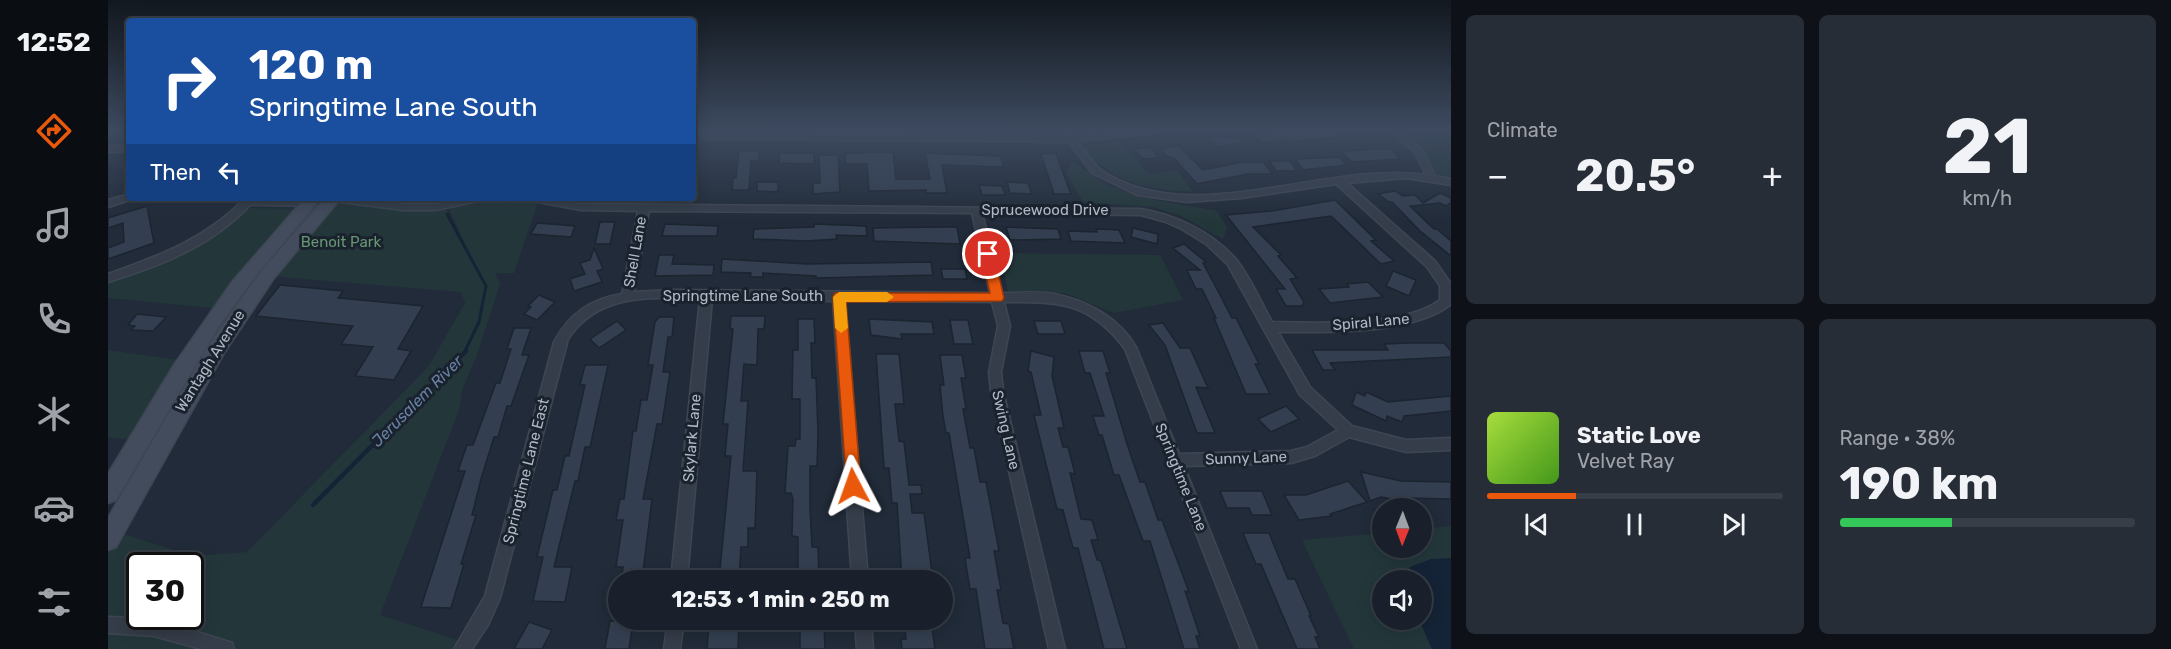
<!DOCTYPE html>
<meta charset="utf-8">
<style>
:root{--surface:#19202b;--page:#262d37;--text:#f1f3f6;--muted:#9fa3a9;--line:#373e47;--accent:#ea580c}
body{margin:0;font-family:Rubik,sans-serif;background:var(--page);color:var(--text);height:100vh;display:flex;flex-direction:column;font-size:22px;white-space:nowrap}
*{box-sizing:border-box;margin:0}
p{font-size:20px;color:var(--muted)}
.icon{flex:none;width:33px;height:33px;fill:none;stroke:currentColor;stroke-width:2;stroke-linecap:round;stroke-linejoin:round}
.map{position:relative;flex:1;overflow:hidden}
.drawer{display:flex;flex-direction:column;gap:15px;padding:15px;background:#0e1218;width:720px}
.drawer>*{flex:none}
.top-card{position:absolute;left:18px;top:18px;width:570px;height:183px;border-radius:6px;box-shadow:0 3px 15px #0003,0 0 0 2px var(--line);background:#1a4fa0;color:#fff;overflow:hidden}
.needle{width:39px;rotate:181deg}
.buttons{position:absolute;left:1264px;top:498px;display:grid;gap:12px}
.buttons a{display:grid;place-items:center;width:60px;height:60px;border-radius:50%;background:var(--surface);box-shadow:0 3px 15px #0003,0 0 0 2px var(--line);font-size:30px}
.speed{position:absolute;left:18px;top:552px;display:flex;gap:12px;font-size:30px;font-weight:700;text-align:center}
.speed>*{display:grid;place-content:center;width:78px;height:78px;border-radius:50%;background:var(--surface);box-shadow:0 3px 15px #0003,0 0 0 2px var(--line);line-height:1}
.speed .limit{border:3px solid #111;border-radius:9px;background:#fff;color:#111}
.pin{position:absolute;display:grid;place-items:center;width:51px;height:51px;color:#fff;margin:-26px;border:3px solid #fff;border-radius:50%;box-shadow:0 2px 6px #0007}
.me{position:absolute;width:66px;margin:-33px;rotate:356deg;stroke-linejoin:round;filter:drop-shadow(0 0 4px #0008)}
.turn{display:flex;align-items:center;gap:21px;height:126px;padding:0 24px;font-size:27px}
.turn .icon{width:78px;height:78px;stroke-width:2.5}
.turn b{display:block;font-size:42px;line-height:51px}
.then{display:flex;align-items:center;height:57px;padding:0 24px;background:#0003;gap:12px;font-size:22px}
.big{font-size:45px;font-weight:700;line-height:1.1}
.drawer .widget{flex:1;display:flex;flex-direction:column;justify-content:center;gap:9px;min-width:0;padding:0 21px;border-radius:9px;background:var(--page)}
.drawer .dial{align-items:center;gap:0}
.dial b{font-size:78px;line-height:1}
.song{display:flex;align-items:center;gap:18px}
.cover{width:72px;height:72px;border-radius:9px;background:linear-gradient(135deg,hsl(80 70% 55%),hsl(100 70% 35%))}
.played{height:6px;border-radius:3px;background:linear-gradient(90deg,var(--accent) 30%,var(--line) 30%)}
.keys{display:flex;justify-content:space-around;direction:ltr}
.heat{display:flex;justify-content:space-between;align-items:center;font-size:33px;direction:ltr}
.charge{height:9px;border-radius:4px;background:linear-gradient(90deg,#34c759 38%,var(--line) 0)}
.drawer .tiles{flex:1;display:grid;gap:15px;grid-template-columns:repeat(2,1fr)}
.trip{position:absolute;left:500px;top:570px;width:345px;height:60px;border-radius:30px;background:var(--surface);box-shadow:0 3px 15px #0003,0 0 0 2px var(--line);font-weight:700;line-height:60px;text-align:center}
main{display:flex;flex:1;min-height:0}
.tabs{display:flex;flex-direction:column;width:108px;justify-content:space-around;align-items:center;background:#0a0d11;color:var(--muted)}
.tabs .icon{width:42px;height:42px}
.tabs .active{color:var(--accent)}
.tabs b{font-size:27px;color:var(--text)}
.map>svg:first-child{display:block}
.green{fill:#23373a;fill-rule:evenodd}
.water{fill:#152336}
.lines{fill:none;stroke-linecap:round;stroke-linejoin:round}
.stream-far1{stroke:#152336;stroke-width:3}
.stream{stroke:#152336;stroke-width:4.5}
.building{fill:#333f50;stroke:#1c2430;stroke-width:1.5}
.minor-casing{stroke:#3e4653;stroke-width:3}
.secondary-casing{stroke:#3e4653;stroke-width:3}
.minor{fill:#353d4a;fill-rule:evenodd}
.secondary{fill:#434c5d;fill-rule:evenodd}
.route{fill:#ea580c;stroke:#983908;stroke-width:1.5}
.slow{fill:#f59e0b}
.labels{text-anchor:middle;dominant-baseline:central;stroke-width:6;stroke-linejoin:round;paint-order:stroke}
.street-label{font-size:15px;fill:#b0b8c6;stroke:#1a222e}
.park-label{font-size:15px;fill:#679672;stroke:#1a222e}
.water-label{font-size:16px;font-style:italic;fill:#6982a5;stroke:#1a222e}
</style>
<main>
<nav class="tabs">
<b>12:52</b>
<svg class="icon active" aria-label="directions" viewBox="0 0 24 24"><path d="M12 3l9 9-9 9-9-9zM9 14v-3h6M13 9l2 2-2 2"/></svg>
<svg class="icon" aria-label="music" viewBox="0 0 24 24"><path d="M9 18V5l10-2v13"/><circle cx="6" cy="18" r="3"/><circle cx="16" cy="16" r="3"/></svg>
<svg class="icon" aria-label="phone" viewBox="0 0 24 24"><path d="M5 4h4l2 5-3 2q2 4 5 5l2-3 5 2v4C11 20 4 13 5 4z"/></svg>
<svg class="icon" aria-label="climate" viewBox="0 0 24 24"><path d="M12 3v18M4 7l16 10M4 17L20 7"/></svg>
<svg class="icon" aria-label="car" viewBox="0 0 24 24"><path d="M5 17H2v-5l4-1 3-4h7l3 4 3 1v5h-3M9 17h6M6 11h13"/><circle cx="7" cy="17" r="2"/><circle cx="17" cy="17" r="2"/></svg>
<svg class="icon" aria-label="filters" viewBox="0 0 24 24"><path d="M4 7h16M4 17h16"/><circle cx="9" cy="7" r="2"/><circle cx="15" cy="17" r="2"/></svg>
</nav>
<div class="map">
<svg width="1343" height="649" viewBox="0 0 1343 649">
<rect width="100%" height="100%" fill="#212b39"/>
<g class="green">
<path d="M1336,133L1343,138V181L1324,175L1313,153L1292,134Z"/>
<path d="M1012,141L1037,170L1043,174L1069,170L1085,192C1044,190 1000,183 975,146Z"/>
<path d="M965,162L998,184L1031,197L1109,211L1119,227L1115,239L1073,216L1045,207L975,202L958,173Z"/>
<path d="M214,198L294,208L337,207L360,252L340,206C367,199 402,191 430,202L406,273H387L392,284L369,355L354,390L351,410L272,615L356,642L350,649H0V529L85,556L139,552L320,367L357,303L353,292L148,275L178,240L116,309L0,298V280L95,243L140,208L205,209ZM32,566H82V616H32Z"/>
<path d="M892,253L1052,255L1075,300L1006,313L957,293L900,292Z"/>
<path d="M0,350L85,362L37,442L0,437Z"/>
<path d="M1343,526V649H1246L1194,540L1275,533V548H1314V529ZM1275,580H1314V620H1275Z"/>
</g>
<path class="water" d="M1343,558V649H1324L1311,620H1314V580H1296L1302,567L1323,559Z"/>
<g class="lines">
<path class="stream-far1" d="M339,214L378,286L371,322L356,353"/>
<path class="stream" d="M205,505L358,351"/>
</g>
<g class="building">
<path d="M1184,130H1232V137L1180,142L1177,139L1155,143L1145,134Z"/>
<path d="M1101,137L1133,138L1134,143L1107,147Z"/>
<path d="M1071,146L1095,170L1134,162H1156L1164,174H1140L1089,184L1065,157H1060L1052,149Z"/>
<path d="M1042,147L1051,158L1035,159L1026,149Z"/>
<path d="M1264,149H1283L1292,159L1244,162L1233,152Z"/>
<path d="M631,151H651V161L643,160L641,190H624L625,178H628Z"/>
<path d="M785,152L788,179H822L817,153L893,156L896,167L834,165L839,193H818V190L761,191L759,164H738L737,153Z"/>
<path d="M672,153H706V164L671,163Z"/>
<path d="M948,153L954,170L963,194H946L933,154Z"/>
<path d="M711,155H730L732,192L705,194V183H712Z"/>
<path d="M1231,157L1239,165L1195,170L1187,159Z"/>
<path d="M1161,161H1182L1189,171H1168Z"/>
<path d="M649,182H670V192L649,191Z"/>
<path d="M899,182L920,183L924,194L902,193Z"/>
<path d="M871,185L894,186L897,195H874Z"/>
<path d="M1287,191L1295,196L1307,195L1315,203L1332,193L1343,198V203L1338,206L1332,203L1302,206L1326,229H1329L1343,241V256L1312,231L1284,202H1281L1270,194Z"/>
<path d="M1227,200L1268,240L1263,241L1286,261L1273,264L1223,216L1145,227L1173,255L1170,256L1189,278L1182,279L1196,302L1194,306H1178L1168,289H1177L1118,215L1164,211Z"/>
<path d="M39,206L46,243L0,259V248L16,242L15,223L0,228V218Z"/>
<path d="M492,222H507L502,244H487Z"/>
<path d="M429,223L467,226L463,237L423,234Z"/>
<path d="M557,224L610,226L609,236H554Z"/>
<path d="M706,224L758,226L759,236L728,235L729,239L698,241L645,239L646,229L706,227Z"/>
<path d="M835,227H849L852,244L766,241L765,228Z"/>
<path d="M898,227L950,229L953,239L902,240Z"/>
<path d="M1025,228L1050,234L1049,244L1023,237Z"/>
<path d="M988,229L1011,230L1017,243L963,241L960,231L989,232Z"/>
<path d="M1076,244L1098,262L1095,263L1111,293L1124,318H1128L1151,364H1147L1162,394H1138L1106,318H1108L1094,289H1088L1079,270H1092L1065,248Z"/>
<path d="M486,248L495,269L489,271L494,282L466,291L462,279L477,274L472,263L482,260Z"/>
<path d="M551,255H566L564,264L606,265L605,275L547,276Z"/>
<path d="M614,259L699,264L823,262L825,275L708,278V276L655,273V277H642L643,273L613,272Z"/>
<path d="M833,269H857L859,279H835Z"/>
<path d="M1285,271L1308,280L1301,296L1278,286Z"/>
<path d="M1260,282L1275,297L1222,303L1211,289L1241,287L1239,284Z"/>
<path d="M172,285L235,291L230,298L315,306L290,349L303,351L286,380L247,376L265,347L233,344L245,326L148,316Z"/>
<path d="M431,295L447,302L429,320L416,314L423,307L420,306Z"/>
<path d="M29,314L58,317L45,331L23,330L27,326L20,325Z"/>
<path d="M623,316H657L656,329H650L649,365L636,364L633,401H640L635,471H649L647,528H640V547H633L631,580H611L623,456H617L620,424H615L625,329L622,328Z"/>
<path d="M551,317H566L564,337H560L555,372H562L554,424H549L535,499H544L534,580H513L515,567H508L515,520H508L512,499H516L525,431H528L533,400H539L545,365H540L547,322Z"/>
<path d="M690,319H706L707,343H703L704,378H708L710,433L709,466H702V508L704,547H710L711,578L690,577V537L684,536L685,499L683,493H677L680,446H687L688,439H692V399H684L685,350H690Z"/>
<path d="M761,319L824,322L826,334H793L794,339L763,335Z"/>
<path d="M842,320H860L865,344H846Z"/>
<path d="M509,321L518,330L491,348L482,339Z"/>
<path d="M926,321H953L957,334H930Z"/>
<path d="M1055,323L1072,348H1082L1100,388L1088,387L1107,433H1089L1057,345L1041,325Z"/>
<path d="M406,328H423L414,355H421L403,406H399L390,437H386L373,479L364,515H368L353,564H356L343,608L313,607L357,471H350L359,445H365L388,383H392L403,349H399Z"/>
<path d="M1301,343H1336L1343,351V357L1222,363L1227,370H1215L1204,350H1280L1276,344Z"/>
<path d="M923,351L946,357L944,376L956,428H950L955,447H960L967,474L962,473L973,519L984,520L990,540H983L989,560L993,561L1019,649H996L970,548H965L955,510L949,509L926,415H933L923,372L920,371Z"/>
<path d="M971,351H995L1002,373H998L1020,447L1032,482H1037L1050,520H1054L1081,592L1077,591L1092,636H1088L1092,649H1076L1042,541H1035L1011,475H1006L994,435H991L985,416H996L982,373H977Z"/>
<path d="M768,354H791L796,404H787L791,441L796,442L801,485H813L814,494H802L804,513H816L825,580H794L789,503H784L781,468H776Z"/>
<path d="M832,355H854L858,378H853L858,409H855L862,448H866L872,482H878L891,551H886L893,590H889L895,623L901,624L906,649H877L868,589H862L857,558H862L841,433H838L835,416L832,385H836Z"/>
<path d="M477,365H500L482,447H477L470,481H467L446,567H464L457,602L425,601L435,557H429L445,490H449L457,456H461L477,385H472Z"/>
<path d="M1248,392L1257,396L1258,392L1280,402L1343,396V411L1296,416L1294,422L1279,416L1278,421L1244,405Z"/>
<path d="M1178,406L1191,419L1163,432L1150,419Z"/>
<path d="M1253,472L1293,481L1343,482V499L1299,498L1300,502L1273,497L1262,501Z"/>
<path d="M1240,481L1259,502L1222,514L1224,516L1191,520L1176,495H1198Z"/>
<path d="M1112,491H1154L1164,515H1144L1141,508H1119Z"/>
<path d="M1135,533H1161L1180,579H1187L1203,616H1201L1211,637H1207L1212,649H1189L1153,564H1148Z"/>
<path d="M692,620H716L717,649H692Z"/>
<path d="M796,620H823L827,649H794L793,639H798Z"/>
<path d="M502,621L525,622L521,649H497Z"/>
<path d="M421,622L444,630L434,649H406Z"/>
<path d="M601,622H631L630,649H599Z"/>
</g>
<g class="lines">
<g class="minor-casing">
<g id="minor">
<path d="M952,130H962L966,136L1025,130H1056L1051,133L970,141C977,150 984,163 993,170C1083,231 1217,160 1318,175L1308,154L1282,130H1292L1315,151L1327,176L1343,179V185L1298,178L1239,183L1327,261L1343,284L1342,305C1303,335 1218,332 1170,332L1202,387L1244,426L1298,440L1343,438V450L1298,452L1241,437L1207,456L1183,463L1076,466L1149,649H1133L1017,349C981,301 950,302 896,302L902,326L893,372L895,391L957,649H941L883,391L881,372L890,326L884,302L737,301L760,580H744L725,301L604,299L579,580H563L592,299C543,297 490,293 460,339L392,598L380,625L364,649H346L377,596L446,342C461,314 482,299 514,294L530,211L473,210L425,201L420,198H443L473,204L1033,209C1068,215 1102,231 1127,258C1140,273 1154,304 1164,322C1208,323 1297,327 1332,300V286L1319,267L1228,184L1134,198L1079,202L1029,195L984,173L961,142L585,139V133L957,136ZM541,211L864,213L882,293L565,290L526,292ZM874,213L1033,215L1058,222L1072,228L1098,244L1120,265L1192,395L1230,430L1199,447L1183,451L1071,454L1028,347C1011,318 979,300 946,294C930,291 911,293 894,293Z"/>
<path d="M21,145V151L0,152V146Z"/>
<path d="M21,194V198H25V199L0,207V200Z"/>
<path d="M137,198L201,200L251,198L295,204H328L354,198H375L370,201L328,210H295L225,201L201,206L142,205C104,246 52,266 0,282V274C51,256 99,238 137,198Z"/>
<path d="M0,617C42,617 79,628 118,641L124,643L126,649H93L46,636L0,633Z"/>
<path d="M560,620H576L572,649H556Z"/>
<path d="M747,620H763L765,649H749Z"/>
</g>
</g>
<g class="secondary-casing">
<g id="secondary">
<path d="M197,198H213L146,278L110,328L8,500L0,503V474L66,365L124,282Z"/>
<path d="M217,198H233L166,278L116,353L8,547L0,550V518L102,343L154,270Z"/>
</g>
</g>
<use href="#minor" class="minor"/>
<use href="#secondary" class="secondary"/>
</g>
<linearGradient id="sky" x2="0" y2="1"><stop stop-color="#12181f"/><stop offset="0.59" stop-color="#3d4a5f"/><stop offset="1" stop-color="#3d4a5f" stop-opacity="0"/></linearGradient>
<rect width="1343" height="221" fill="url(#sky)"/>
<path class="route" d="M880,250L886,254L896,298L894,301L738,302L753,486L751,491L745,493L739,491L725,297L727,293H882L873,254Z"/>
<path class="slow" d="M731,292H779L786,297L779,302H738L740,328L733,333L727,328L725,297Z"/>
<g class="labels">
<g class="street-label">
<text x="937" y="210">Sprucewood Drive</text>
<text transform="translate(527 252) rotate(-80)">Shell Lane</text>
<text x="635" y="296">Springtime Lane South</text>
<text transform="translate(1263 322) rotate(-5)">Spiral Lane</text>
<text transform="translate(102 361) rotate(-58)">Wantagh Avenue</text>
<text transform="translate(898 430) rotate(77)">Swing Lane</text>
<text transform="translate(584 438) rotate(-85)">Skylark Lane</text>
<text transform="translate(1138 458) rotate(-2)">Sunny Lane</text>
<text transform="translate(418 471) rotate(-76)">Springtime Lane East</text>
<text transform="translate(1073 477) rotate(68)">Springtime Lane</text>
</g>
<g class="park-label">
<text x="233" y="242">Benoit Park</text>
</g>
<g class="water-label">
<text transform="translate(309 401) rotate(-45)">Jerusalem River</text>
</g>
</g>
</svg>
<div class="buttons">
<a><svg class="needle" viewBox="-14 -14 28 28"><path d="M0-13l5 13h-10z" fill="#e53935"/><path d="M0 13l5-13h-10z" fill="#9fa3a9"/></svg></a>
<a><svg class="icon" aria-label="sound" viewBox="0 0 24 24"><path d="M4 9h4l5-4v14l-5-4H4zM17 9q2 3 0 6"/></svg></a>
</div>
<div class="speed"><div class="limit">30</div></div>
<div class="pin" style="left:880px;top:254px;background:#d93025"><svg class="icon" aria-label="arrive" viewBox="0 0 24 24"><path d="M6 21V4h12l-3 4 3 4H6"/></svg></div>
<svg class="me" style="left:745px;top:486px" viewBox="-20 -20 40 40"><path d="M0-17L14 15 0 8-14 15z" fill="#ea580c" stroke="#fff" stroke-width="4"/></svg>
<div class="trip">12:53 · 1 min · 250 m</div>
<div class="top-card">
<div class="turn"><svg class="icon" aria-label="right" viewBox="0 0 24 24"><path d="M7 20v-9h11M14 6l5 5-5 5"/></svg><div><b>120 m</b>Springtime Lane South</div></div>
<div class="then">Then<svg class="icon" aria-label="left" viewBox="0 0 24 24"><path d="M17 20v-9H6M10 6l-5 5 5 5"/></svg></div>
</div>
</div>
<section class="drawer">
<div class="tiles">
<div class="widget"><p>Climate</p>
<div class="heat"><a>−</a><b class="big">20.5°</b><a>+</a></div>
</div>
<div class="widget dial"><b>21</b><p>km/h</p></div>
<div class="widget">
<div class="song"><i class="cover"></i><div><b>Static Love</b><p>Velvet Ray</p></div></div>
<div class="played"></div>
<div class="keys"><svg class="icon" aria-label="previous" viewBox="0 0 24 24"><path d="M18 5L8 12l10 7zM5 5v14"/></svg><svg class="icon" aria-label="pause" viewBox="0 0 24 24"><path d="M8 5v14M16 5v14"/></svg><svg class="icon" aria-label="next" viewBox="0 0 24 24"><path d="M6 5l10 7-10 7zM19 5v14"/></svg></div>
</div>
<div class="widget"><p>Range · 38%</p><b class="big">190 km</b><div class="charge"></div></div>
</div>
</section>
</main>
